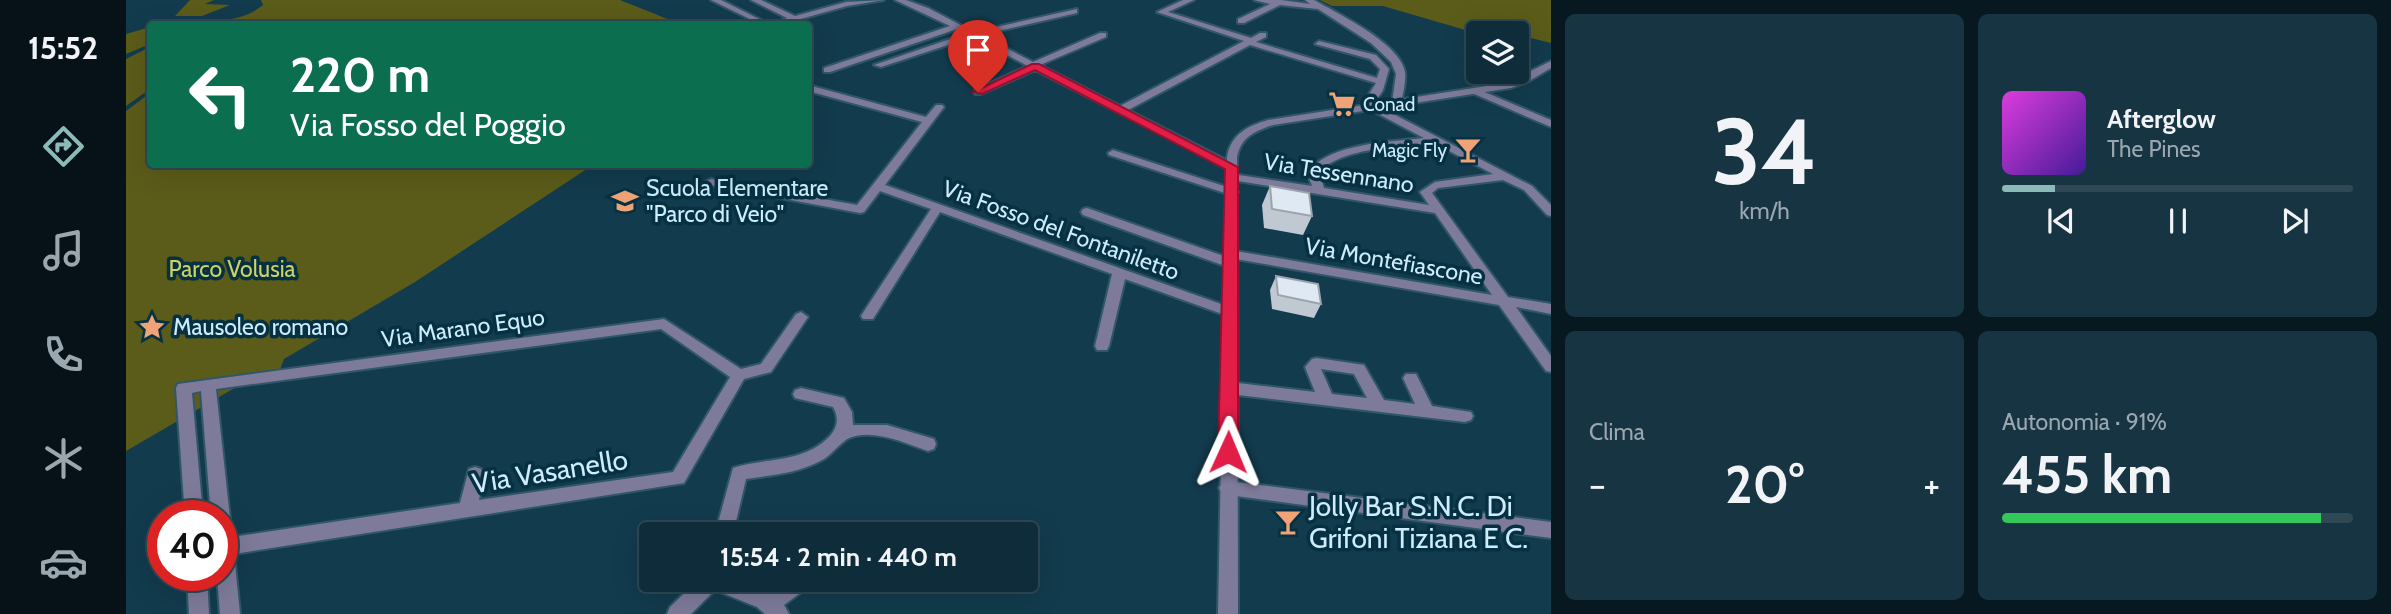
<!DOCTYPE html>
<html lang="it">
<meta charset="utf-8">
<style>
:root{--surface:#0e2c3a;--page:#173442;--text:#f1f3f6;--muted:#9ba7af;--line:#2e4854;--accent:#8bbbb9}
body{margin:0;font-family:Cabin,sans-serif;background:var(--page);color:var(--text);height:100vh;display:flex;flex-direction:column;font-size:26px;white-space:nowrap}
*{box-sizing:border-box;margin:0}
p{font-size:23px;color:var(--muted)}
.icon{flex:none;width:38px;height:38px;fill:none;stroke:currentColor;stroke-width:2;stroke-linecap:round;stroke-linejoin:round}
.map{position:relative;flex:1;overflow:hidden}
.sheet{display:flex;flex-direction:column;gap:14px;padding:14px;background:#081820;width:840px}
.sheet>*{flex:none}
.hud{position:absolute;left:21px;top:21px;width:665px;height:147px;border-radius:7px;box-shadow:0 7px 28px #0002,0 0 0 2px var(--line);background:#0b6e4f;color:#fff;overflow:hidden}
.fabs{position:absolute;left:1340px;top:21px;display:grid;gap:14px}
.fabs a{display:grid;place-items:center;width:63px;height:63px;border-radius:7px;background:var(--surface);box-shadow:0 7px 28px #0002,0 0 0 2px var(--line);font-size:35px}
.speed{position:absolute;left:21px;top:500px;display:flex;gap:14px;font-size:35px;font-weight:700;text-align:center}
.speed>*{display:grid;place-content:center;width:91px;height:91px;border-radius:50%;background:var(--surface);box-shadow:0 7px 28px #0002,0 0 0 2px var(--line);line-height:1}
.speed .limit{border:10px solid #d22;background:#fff;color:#111}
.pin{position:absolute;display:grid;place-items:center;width:60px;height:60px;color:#fff;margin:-72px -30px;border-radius:50% 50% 50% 0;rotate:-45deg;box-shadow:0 0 7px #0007}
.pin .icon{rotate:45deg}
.me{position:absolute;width:77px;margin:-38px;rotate:1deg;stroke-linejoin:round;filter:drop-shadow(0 0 5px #0008)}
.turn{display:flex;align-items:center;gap:24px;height:147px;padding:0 28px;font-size:32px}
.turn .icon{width:91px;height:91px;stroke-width:2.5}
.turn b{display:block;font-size:49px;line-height:60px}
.big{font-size:52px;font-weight:700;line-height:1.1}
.sheet .card{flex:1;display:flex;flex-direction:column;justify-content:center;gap:10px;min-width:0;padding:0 24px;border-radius:10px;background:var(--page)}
.sheet .dial{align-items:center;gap:0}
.dial b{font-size:91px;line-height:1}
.song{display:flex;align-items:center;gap:21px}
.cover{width:84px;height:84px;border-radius:10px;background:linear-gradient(135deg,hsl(300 70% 55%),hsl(260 70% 35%))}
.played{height:7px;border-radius:4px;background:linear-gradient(90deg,var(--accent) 15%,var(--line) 15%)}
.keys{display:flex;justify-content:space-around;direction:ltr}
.heat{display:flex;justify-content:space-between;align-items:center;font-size:38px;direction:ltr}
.charge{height:10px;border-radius:5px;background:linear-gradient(90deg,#34c759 91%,var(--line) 0)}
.sheet .tiles{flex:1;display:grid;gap:14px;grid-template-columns:repeat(2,1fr)}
.trip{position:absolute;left:513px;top:522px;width:399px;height:70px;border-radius:7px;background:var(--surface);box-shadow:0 7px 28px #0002,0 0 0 2px var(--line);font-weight:700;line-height:70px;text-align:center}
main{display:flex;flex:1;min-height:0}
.dock{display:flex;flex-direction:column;width:126px;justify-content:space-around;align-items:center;background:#061217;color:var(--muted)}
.dock .icon{width:49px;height:49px}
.dock .active{color:var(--accent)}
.dock b{font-size:32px;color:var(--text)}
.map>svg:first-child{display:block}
.green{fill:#5b5c1a}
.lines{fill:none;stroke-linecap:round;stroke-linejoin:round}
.minor-casing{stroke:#305769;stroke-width:4}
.tertiary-casing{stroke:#305769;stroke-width:4}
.minor{fill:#7e7b9a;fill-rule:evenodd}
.tertiary{fill:#7e7b9a;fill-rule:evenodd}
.wall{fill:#c0c8d2}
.building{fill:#dfe9f4;stroke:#9ca3ab;stroke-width:2}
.route{fill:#e11d48;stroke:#92132f;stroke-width:2}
.labels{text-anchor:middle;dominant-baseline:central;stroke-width:7;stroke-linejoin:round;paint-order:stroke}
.far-poi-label{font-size:19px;fill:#cfecfb;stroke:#053142;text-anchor:start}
.street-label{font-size:23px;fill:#cfecfb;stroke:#053142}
.poi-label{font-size:23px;fill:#cfecfb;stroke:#053142;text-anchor:start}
.park-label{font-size:23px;fill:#ced163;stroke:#053142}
.near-street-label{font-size:28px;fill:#cfecfb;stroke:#053142}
.near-poi-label{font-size:28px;fill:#cfecfb;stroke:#053142;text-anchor:start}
</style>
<main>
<nav class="dock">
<b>15:52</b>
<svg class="icon active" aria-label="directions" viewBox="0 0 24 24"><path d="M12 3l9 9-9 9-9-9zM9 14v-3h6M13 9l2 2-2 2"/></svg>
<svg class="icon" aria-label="music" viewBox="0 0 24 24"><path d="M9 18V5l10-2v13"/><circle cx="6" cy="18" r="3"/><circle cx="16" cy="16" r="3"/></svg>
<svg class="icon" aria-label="phone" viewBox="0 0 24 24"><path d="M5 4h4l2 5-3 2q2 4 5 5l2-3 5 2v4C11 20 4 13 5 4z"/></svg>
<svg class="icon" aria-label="climate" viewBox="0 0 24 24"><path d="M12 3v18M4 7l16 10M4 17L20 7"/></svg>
<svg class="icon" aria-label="car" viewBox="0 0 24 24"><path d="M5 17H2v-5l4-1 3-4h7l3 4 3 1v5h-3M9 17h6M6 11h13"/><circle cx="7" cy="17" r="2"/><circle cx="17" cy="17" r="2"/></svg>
</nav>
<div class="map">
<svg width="1425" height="614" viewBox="0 0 1425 614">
<rect width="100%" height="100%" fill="#123b4d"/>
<g class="green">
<path d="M64,0H88L79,4L104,5L76,16H49Z"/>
<path d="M135,0H494L554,24H32C68,14 105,31 137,5Z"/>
<path d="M1194,0H1425V43L1364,28L1353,34L1257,6H1206Z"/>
<path d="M24,27V44L0,54V34Z"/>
<path d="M24,47V89L0,106V59Z"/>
<path d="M24,93V164L467,165L289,282L158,359L152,375L124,379L0,451V111Z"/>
</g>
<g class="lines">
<g class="minor-casing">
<g id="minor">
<path d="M585,0H595L643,24H634Z"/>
<path d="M625,0H635L669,16L720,2L758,0L721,6L657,24H646L661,18Z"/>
<path d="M769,0H780L802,8L848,32L951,9V13L855,35L907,62L974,33H980V37L914,65L994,106L1118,41L1031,12L1057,0H1068L1042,12L1125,38L1134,33H1140V37L1130,42L1251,78L1254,69L1244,59L1189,44L1193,41L1250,55L1263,69L1257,90L1248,104L1406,186L1425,205V216L1421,215L1398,190L1377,180L1312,188L1306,193L1382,297L1425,304V314L1390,307L1425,356V372L1420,371L1373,305L1104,258L1098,254L1104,250L1366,295L1309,213L1106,180L1100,177L1106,174L1186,186L1181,172C1205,143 1263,142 1298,138L1241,108L1238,102L1250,83L1124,45L1002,110L1110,165V169L1106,170L909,70L855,94H849V90L902,66L846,37L755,67L748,65L839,34L831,29L704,72H698V68L824,26ZM1308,143L1367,174L1309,182L1294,192L1303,205L1198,188L1193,172C1216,147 1275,147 1308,143Z"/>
<path d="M1128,0H1155L1184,4L1179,0H1188C1212,14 1274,43 1279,72C1280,81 1277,96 1274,105L1266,103L1270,74L1265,62L1245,43L1192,9L1154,5L1118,23H1112V19L1144,4Z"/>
<path d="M682,85L800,117L810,105H816L818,107L759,185L1109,309L1111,312L1104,317L1099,315L999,279L983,346L981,350H971L969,346L986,274L814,212L747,319H737L735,316L805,209L754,191L738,212L734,213L585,185L579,182L585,179L731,205L796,122L682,91Z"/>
<path d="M1349,88L1425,120V127L1346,93L1344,91Z"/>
<path d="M987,150L1110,190L1112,192L1106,195L1102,194L983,155L982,153Z"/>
<path d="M961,208L1109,260L1111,263L1109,266H1099L957,215L955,212L957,209Z"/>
<path d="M675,312L682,317L645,372L618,379L558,483L108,554L114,614H94L91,576H96V516H85L75,391L66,393L77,516H59L50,388L52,384L538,319L615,369L635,364L670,314ZM535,329L604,377L547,472L353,500L358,474L355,469L349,467L343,469L334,503L106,537L90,389Z"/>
<path d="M1191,358L1238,365L1258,400L1289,404L1277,378L1280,374H1290L1306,406L1345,412L1347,416L1345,420L1339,422L1103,394L1097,392L1095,388L1097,384L1103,382L1189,392L1179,367L1186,359ZM1195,369L1228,374L1241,398L1206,394Z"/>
<path d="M675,388L718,398L726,412L727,425H761L808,439L810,444L808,449L802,451C779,443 747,428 723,438C715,442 707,453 698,459C674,473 647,475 620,479L607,534H589L607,468C640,457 677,464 704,436C712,427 713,417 707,407L669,398L667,394L669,390Z"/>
<path d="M1102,481L1425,522V538L1102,495L1096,493L1093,488L1096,483Z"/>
<path d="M61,576H81L83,614H63Z"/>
<path d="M573,579H608L643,593L662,579H688L685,585L658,605L663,614H639L631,607L589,590L565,614H541L544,607Z"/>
</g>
</g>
<g class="tertiary-casing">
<path id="tertiary" d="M1425,61V68L1403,81L1385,88L1147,125C1129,131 1115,137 1111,157L1112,614H1092L1101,157C1105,134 1122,126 1142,120L1380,83Z"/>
</g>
<use href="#minor" class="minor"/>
<use href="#tertiary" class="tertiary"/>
</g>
<g class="wall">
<path d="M1144,186L1186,216L1177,235L1138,228L1136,205Z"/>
<path d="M1150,276L1195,304L1188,318L1146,309L1144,290Z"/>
</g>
<g class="building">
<path d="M1144,186L1183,193L1186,216L1146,209Z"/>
<path d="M1150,276L1192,284L1195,304L1152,295Z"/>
</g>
<path class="route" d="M906,64H913L1112,167V452L1109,458H1095L1092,452L1099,169L909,70L856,94L847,92Z"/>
<defs>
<g id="supermarket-bare" transform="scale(2.1)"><path d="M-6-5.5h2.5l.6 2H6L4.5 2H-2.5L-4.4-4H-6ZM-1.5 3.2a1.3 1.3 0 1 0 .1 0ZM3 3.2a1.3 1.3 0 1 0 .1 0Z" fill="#efa377" stroke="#053142" stroke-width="2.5" paint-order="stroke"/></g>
<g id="bar-bare" transform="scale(2.1)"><path d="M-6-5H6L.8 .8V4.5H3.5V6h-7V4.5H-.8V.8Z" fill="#efa377" stroke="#053142" stroke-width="2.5" paint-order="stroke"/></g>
<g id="school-bare" transform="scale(2.1)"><path d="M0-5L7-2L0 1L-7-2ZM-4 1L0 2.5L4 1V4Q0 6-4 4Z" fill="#efa377" stroke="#053142" stroke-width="2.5" paint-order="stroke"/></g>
<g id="sight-bare" transform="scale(2.1)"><path d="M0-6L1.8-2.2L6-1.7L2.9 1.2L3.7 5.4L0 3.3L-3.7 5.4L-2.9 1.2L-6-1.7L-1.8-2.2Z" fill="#efa377" stroke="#053142" stroke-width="2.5" paint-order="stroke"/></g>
</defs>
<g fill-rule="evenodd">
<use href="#supermarket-bare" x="1216" y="104"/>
<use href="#bar-bare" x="1342" y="150"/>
<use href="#school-bare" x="499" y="201"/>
<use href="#sight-bare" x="26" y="327"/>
<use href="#bar-bare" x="1162" y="522"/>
</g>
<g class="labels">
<g class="far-poi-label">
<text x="1237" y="104">Conad</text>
<text x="1321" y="150" text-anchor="end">Magic Fly</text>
</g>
<g class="street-label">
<text transform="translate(1213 173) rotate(9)">Via Tessennano</text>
<text transform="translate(935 230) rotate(20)">Via Fosso del Fontaniletto</text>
<text transform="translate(1268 261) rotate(10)">Via Montefiascone</text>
<text transform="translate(337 328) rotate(-8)">Via Marano Equo</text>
</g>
<g class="poi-label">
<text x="520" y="188">Scuola Elementare<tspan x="520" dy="26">"Parco di Veio"</tspan></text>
<text x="47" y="327">Mausoleo romano</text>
</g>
<g class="park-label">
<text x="106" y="269">Parco Volusia</text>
</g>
<g class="near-street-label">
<text transform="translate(424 471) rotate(-9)">Via Vasanello</text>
</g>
<g class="near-poi-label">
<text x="1183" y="506">Jolly Bar S.N.C. Di<tspan x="1183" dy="32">Grifoni Tiziana E C.</tspan></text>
</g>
</g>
</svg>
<div class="fabs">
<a><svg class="icon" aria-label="layers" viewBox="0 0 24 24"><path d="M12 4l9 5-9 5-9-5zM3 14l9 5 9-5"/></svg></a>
</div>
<div class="speed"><div class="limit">40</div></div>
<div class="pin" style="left:852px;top:92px;background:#d93025"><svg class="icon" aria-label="arrive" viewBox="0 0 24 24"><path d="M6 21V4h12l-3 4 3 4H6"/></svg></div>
<svg class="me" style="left:1102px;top:452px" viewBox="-20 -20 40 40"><path d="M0-17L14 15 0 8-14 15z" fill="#e11d48" stroke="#fff" stroke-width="4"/></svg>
<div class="trip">15:54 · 2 min · 440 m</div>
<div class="hud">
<div class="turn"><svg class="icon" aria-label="left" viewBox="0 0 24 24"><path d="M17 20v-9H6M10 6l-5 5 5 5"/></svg><div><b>220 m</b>Via Fosso del Poggio</div></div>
</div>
</div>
<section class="sheet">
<div class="tiles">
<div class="card dial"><b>34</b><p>km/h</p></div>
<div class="card">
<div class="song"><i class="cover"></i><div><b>Afterglow</b><p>The Pines</p></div></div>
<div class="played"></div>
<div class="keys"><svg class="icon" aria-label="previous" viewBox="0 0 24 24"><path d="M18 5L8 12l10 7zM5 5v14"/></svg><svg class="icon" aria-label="pause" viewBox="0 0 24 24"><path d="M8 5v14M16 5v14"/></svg><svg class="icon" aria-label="next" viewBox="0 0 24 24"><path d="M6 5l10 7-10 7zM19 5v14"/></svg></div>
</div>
<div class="card"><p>Clima</p>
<div class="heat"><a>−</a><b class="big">20°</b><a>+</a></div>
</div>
<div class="card"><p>Autonomia · 91%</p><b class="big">455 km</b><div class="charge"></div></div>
</div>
</section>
</main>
